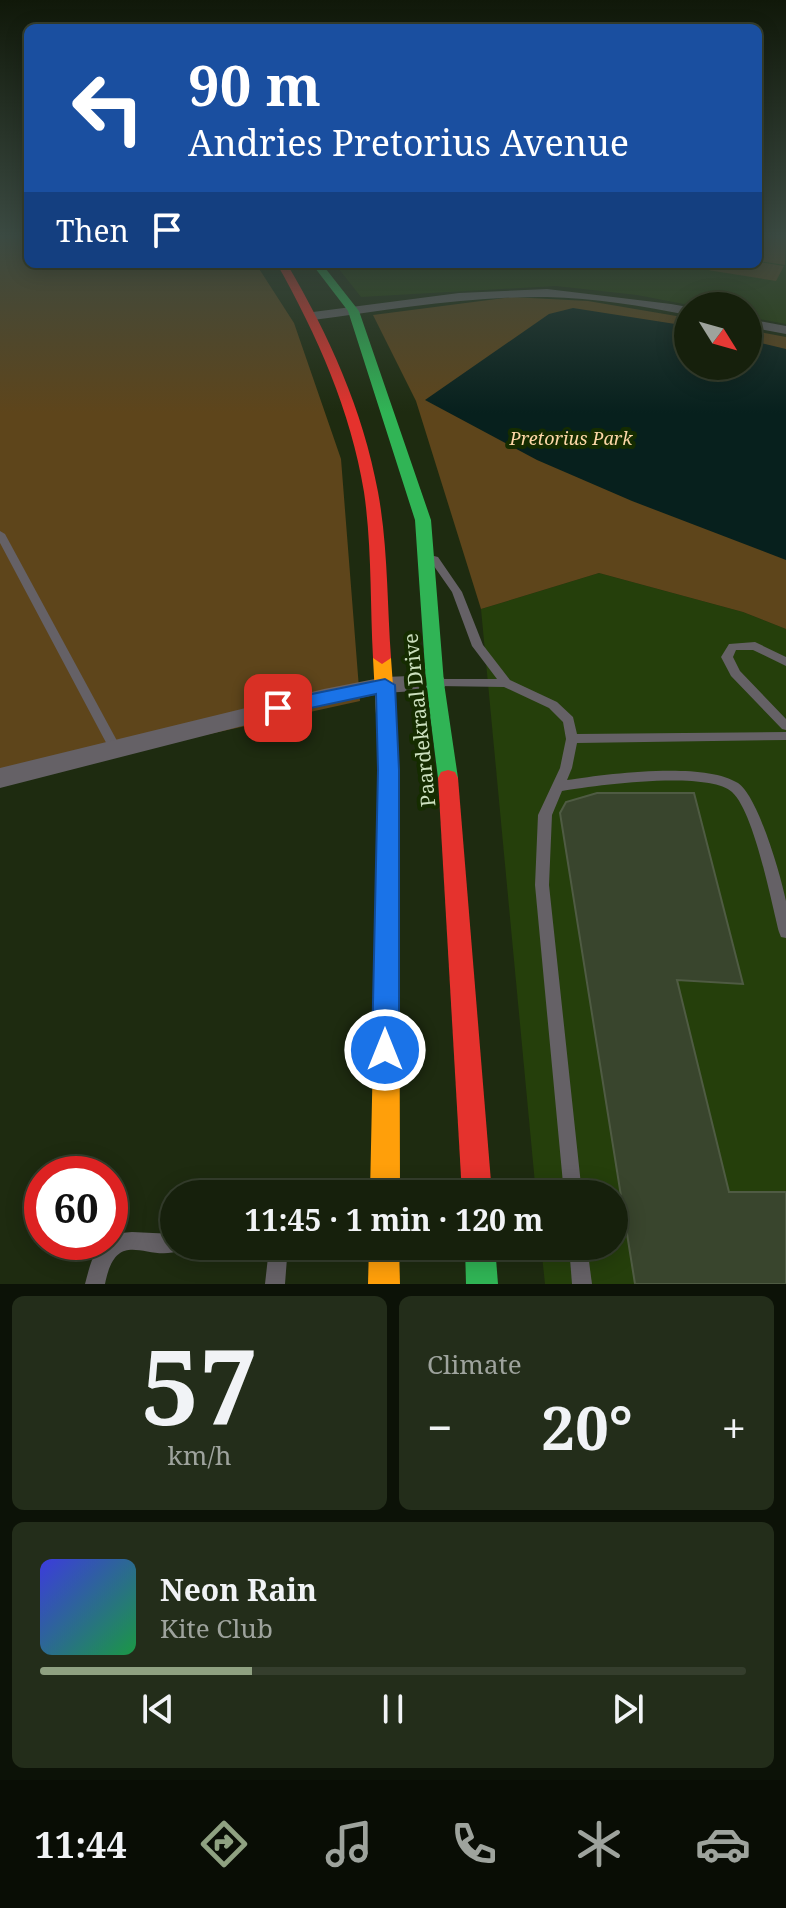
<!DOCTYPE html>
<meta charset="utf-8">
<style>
:root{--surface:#16200c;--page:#232d1a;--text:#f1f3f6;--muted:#9ea39d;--line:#353e2d;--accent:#8fa181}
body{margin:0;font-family:"Noto Serif",serif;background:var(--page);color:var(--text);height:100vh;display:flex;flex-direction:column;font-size:30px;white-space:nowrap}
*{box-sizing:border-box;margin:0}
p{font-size:26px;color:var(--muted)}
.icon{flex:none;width:44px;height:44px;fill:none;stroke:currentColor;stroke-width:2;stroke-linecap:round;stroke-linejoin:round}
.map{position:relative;height:1284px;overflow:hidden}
.drawer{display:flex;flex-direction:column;gap:12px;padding:12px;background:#0c1207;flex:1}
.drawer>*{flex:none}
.hud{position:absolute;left:24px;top:24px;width:738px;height:244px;border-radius:12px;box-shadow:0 4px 20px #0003,0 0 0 2px var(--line);background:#1a4fa0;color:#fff;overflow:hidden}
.needle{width:52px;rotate:127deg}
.tools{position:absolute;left:674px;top:292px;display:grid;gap:16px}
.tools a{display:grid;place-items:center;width:88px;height:88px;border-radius:50%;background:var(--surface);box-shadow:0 4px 20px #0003,0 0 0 2px var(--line);font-size:40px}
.speed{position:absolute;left:24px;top:1156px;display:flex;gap:16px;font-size:40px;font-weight:700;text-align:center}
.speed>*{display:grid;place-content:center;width:104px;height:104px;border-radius:50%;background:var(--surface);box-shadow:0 4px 20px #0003,0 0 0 2px var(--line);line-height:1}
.speed .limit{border:12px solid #d22;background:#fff;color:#111}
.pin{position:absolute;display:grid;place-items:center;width:68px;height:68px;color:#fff;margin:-34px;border-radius:16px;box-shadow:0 4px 12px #0006}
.me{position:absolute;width:88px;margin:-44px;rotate:0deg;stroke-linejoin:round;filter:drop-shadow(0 0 6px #0008)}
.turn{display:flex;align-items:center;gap:28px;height:168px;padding:0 32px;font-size:36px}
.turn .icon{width:104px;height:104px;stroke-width:2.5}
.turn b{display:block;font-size:56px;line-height:68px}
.then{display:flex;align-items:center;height:76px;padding:0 32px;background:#0003;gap:16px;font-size:30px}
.big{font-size:60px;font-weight:700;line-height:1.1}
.drawer .card{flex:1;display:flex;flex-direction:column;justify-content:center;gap:12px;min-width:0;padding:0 28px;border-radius:12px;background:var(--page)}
.drawer .dial{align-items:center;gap:0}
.dial b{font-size:104px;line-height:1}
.song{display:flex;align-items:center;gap:24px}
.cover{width:96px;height:96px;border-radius:12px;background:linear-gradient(135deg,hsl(240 70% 55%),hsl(140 70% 35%))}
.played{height:8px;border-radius:4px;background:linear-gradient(90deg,var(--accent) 30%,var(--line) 30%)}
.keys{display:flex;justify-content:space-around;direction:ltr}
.heat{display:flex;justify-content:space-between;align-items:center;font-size:44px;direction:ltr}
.drawer .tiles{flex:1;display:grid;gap:12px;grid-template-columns:1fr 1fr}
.card:last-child{grid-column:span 2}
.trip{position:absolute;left:160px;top:1180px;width:468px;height:80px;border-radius:40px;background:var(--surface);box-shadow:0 4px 20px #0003,0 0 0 2px var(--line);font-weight:700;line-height:80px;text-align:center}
.menu{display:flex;height:128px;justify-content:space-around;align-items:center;background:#090d05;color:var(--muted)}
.menu .icon{width:56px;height:56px}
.menu .selected{color:var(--accent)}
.menu b{font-size:36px;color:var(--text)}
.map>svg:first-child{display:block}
.built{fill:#253f0b}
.green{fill:#5e451b}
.water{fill:#07201d}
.building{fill:#39452d;stroke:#4f5b43;stroke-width:2}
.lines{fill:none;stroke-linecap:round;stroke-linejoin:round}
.lane{fill:#656166;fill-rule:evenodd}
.street{fill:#656166;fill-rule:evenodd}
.fast{fill:#30b455;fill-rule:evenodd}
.slow{fill:#ff9f0a;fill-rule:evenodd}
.jam{fill:#e5322d;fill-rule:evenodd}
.route{fill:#1a73e8;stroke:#114b97;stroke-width:2}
.labels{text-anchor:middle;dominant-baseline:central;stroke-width:8;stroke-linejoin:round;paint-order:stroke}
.far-park-label{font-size:18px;font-style:italic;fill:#fdd7a7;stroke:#152c00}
.street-label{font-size:20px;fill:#cce0be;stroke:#152c00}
</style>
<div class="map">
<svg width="786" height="1284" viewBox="0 0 786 1284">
<rect width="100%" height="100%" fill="#1e2b10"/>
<g class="built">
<path d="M758,234H786V324L748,317V306H694L637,295L556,286L361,297L335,264H758Z"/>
<path d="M599,573L743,612L786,629V1284H545L541,1246H614V1194H536L481,609Z"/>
</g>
<g class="green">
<path d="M0,234H28V264H256L294,323L341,459L360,701L0,780Z"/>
<path d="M758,234H786L785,265L758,261Z"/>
<path d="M758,262L784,266L776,281L689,267Z"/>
<path d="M511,297L588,301L688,318V366H748V330L786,337V629L743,612L599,573L481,609L416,401L373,315Z"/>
</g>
<path class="water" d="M573,308L688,326V366H748V340L786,349V560L632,501L537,460L425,400L549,314Z"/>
<path class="building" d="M597,793H694L743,984L677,980L729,1192H786V1284H635L560,813L566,802Z"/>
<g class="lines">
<g class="lane">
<path d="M0,531L5,534L122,750L120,753H112L110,750L0,543Z"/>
<path d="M434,556L438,557L462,592L483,645L510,680L557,702L573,717L577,734L786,732V740L577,743L572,768L567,780C607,774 703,761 738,783C758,796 781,876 786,901C786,913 786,926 786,938L781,937L779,932C771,901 754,812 732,792C708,770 595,785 562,791L552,815L549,885L582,1194H564L535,885L538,815L560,768L566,739L563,722L549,708L504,687L437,686L435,683L437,680L441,679H497L472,646L452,592L429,559Z"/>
<path d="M755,642L786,657V666L753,650H736L733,657L740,671L786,719V730L782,729L731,676L721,657L729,644Z"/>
<path d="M132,1232L174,1234V1246H182L181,1250C147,1264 117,1224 105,1284H85C89,1269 92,1254 103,1242H110V1238L121,1233Z"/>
<path d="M227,1246H374L376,1252L374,1259L367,1261L287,1258L285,1284H265L268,1257L236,1255L229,1253Z"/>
<path d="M569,1246H587L592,1284H572Z"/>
</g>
<g class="street">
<path d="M547,289L671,304L688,307V315C642,306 594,298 547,297C468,296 390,310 313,320L306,316L313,312L459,293Z"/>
<path d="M748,319L786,326V334L748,327Z"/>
<path d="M435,675L443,677L447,683L443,689L385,693L324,705L0,788V768L324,689L385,677Z"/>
</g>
<g class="fast">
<path d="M312,264H322L359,311L431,520L444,683L458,778L455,784L448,786L441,784L438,778L426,683L415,520L348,311Z"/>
<path d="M465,1246H495L498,1284H466Z"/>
</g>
<g class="slow">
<path d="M382,652L391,658L399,770L400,1194H370L379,770L373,658Z"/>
<path d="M369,1246H399L400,1284H368Z"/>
</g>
<g class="jam">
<path d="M277,264H287C329,335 363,410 378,492C388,546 387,603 391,658L382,664L373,658C370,603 372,547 364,492C351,411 317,335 277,264Z"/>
<path d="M448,770L455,772L458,778L492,1194H462L438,778L441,772Z"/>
</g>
</g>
<linearGradient id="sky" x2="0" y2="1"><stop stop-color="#101809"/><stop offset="0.57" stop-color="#3b4a42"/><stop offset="1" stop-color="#3b4a42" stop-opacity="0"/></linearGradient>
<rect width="786" height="413" fill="url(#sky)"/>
<path class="route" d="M385,679L395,685L399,770V1050L395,1059L385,1063L376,1059L372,1050L378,770L376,694L278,715L268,708L278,701Z"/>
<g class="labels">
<g class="far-park-label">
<text x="571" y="438">Pretorius Park</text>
</g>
<g class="street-label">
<text transform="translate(419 720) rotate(-96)">Paardekraal Drive</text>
</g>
</g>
</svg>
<div class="tools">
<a><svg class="needle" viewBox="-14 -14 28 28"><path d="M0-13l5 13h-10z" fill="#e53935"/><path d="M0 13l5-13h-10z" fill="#9ea39d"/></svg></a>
</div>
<div class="speed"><div class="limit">60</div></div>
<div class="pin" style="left:278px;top:708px;background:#d93025"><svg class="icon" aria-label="arrive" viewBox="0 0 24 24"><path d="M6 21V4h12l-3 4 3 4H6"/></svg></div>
<svg class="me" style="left:385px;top:1050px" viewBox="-20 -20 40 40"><circle r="17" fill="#1a73e8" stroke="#fff" stroke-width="3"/><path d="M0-11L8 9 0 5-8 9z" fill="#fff"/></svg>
<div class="trip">11:45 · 1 min · 120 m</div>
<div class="hud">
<div class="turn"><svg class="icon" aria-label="left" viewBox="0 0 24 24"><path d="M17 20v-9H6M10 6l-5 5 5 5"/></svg><div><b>90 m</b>Andries Pretorius Avenue</div></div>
<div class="then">Then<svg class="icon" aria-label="arrive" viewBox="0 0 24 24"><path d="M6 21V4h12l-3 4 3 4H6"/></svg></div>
</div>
</div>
<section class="drawer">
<div class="tiles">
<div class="card dial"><b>57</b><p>km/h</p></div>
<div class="card"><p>Climate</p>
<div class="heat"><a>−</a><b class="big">20°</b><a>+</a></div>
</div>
<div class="card">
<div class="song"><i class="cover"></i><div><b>Neon Rain</b><p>Kite Club</p></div></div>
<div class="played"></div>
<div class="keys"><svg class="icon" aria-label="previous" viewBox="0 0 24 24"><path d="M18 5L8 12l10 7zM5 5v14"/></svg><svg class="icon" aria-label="pause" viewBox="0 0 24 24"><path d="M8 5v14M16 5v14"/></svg><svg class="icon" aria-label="next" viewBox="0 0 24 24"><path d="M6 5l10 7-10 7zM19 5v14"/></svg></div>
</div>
</div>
</section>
<nav class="menu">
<b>11:44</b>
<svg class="icon selected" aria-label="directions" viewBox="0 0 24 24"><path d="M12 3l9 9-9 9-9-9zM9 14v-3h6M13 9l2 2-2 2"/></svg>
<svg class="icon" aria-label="music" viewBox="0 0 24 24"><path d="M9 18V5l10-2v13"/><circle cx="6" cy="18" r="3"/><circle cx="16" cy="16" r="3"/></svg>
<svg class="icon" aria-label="phone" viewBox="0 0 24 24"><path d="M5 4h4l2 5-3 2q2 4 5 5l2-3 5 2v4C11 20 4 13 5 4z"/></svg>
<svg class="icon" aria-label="climate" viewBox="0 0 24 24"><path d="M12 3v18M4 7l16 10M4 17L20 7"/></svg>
<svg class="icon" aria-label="car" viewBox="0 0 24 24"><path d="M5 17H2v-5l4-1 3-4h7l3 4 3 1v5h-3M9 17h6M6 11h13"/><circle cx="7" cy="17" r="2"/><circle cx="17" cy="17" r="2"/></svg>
</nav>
